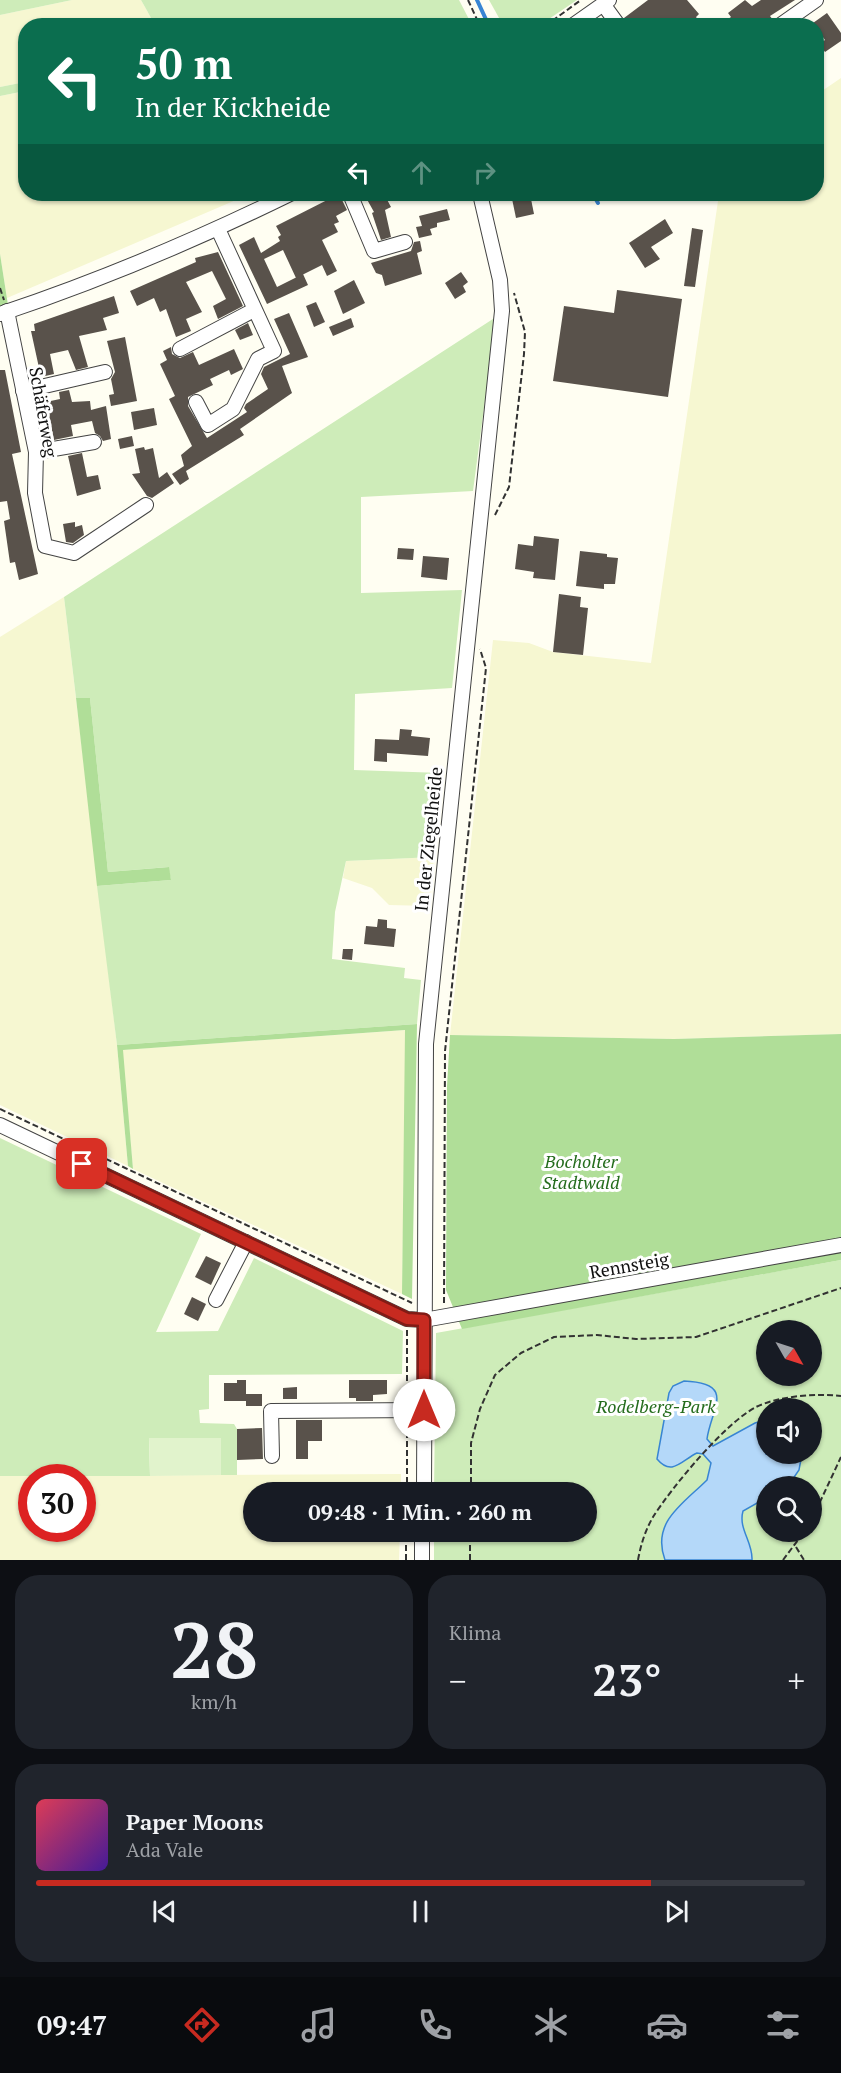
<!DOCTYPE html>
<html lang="de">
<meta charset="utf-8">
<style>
:root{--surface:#171b24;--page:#20242c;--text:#f1f3f6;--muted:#9ea1a6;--line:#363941;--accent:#c72a20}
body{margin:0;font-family:"PT Serif",serif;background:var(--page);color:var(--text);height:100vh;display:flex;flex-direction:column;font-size:22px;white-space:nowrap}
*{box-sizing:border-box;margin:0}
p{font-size:20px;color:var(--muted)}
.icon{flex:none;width:33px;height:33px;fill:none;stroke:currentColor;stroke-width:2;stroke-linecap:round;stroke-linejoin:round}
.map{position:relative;height:1560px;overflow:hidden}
.details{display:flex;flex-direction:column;gap:15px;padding:15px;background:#0d0f14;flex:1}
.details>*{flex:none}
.top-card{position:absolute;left:18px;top:18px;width:806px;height:183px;border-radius:24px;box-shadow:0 2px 4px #0004;background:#0b6e4f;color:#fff;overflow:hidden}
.needle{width:39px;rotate:129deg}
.fabs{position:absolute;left:756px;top:1320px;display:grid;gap:12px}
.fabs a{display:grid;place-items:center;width:66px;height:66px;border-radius:50%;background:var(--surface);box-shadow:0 2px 4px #0004;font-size:30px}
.speed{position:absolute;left:18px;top:1464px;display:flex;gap:12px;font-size:30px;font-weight:700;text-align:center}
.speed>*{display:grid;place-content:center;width:78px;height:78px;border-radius:50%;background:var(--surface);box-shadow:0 2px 4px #0004;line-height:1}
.speed .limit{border:9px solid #d22;background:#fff;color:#111}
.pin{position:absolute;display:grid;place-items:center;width:51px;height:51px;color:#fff;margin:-26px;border-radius:12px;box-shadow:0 3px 9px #0006}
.me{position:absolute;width:66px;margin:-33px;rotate:0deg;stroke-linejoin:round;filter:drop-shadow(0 0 4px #0008)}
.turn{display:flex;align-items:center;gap:21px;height:126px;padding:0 18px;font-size:27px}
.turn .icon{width:78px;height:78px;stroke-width:2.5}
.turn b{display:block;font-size:42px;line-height:51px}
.lanes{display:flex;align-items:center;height:57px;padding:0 18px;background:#0003;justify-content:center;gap:30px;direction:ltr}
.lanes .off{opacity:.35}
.big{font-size:45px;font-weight:700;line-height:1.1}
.details .card{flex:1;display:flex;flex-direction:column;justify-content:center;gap:9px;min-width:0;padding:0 21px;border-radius:24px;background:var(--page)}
.details .dial{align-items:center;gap:0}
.dial b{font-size:78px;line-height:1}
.song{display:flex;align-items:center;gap:18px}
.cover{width:72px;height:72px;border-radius:9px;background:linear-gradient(135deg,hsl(350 70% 55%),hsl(260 70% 35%))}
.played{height:6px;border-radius:3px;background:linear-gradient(90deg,var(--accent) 80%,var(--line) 80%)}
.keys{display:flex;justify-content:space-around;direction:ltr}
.heat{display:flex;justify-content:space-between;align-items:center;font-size:33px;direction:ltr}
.details .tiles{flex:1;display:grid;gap:15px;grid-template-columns:1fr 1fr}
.card:last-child{grid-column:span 2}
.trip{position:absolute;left:243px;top:1482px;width:354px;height:60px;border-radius:30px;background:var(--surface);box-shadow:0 2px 4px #0004;font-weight:700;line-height:60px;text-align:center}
.tab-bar{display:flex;height:96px;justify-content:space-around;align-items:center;background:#090b0e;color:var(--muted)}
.tab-bar .icon{width:42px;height:42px}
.tab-bar .current{color:var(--accent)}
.tab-bar b{font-size:27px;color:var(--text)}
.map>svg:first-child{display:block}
.farmland{fill:#f6f7d1;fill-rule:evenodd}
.green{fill:#ceecb9;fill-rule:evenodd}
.forest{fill:#b0de98}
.pitch{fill:#e1f3cc}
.water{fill:#b4d8f9;stroke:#3885d3;stroke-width:1.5}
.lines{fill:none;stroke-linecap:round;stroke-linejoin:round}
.stream{stroke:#3885d3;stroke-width:4}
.building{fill:#59524b}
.minor-casing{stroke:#434343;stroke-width:16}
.path{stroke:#323232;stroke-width:2;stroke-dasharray:6 3;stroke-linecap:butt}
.minor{stroke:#fff;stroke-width:14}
.route-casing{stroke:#811b15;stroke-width:15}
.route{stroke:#c72a20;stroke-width:10}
.labels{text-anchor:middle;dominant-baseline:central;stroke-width:6;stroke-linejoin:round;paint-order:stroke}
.street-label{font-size:18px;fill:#101010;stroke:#fff}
.park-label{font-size:18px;font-style:italic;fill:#246c1c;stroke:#fff}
</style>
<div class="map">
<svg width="841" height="1560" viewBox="0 0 841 1560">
<rect width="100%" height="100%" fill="#fffef2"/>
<g class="farmland">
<path d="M72,0H141L155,25L26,26L25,82L0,87V15Z"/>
<path d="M841,78V1034L674,1039L450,1035L493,640L529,643L553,652L651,663L719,194H816V95Z"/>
<path d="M25,91L26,194H250L7,298L0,254V96Z"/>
<path d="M64,597L117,1045L128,1166L0,1105V637Z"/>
<path d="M434,857L429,906L389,905L372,888L343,878L346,861Z"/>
<path d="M406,1030L402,1294L133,1169L122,1050Z"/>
<path d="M401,1474V1492H254V1532H400L399,1560H0V1476ZM32,1478H82V1528H32Z"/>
</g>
<g class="green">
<path d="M0,0H72L0,15Z"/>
<path d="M141,0H459L472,25H155Z"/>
<path d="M489,0H577L540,25H503Z"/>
<path d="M25,82V91L0,96V87Z"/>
<path d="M496,317L473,491L361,497V593L462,590L452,688L355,694L354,770L442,773L434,857L346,861L335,912L332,959L405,968L404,978L421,980L417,1024L117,1045L97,886L171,880L168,867L108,872L90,698H76L64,597Z"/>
<path d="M0,1138L201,1234L156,1332L218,1331L254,1258L403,1331L402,1374L209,1375V1409L199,1410L200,1423L234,1424L237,1429V1475H221V1438H149L150,1476H0Z"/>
<path d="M841,1260V1560H434V1532H586V1492H434L436,1333ZM766,1330H812V1376H766ZM766,1408H812V1454H766ZM766,1486H812V1532H766Z"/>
</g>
<g class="forest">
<path d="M0,254L8,305L0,307Z"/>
<path d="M76,698H90L108,872L169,867L171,880L97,886Z"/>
<path d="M417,1024L412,1299L402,1294L405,1030L123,1050L133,1169L128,1166L117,1045Z"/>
<path d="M841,1034V1260L462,1329L446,1290L447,1086L450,1035L674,1039Z"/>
</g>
<path class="pitch" d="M149,1438H221V1475L150,1476Z"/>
<path class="water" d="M684,1381C737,1383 711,1409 707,1439L713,1446L755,1423L766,1420V1454H802L799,1470L788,1486H766V1498L743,1511C738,1529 753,1542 752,1560H665C651,1522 683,1504 707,1480L711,1463L703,1454L697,1453C682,1460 672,1477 657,1459L669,1393L673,1386Z"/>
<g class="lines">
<g class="stream">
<path d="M477,0L489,26"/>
<path d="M593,194L598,203"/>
</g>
</g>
<g class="building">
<path d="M648,0H687L699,14L696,17L702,26H628L624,18Z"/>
<path d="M745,0L752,6L761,0H795L770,16L773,20L766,26H718L731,17L728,13Z"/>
<path d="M827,13L841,33V41L825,52L819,44L825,40L813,23Z"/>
<path d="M339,194L347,210L336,216L339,222L334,224L338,232L322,240L337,271L327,276L322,265L296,278L283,250L264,259L277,287L303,274L308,285L267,304L239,245L254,237L261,253L280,241L278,237L281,235L276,226Z"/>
<path d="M364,194H384L391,207L385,210L391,237L381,240L372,213L374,212Z"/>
<path d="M511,194H530L534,214L516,218Z"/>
<path d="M447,209L450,220L437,223V227L430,229L432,235L419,238L416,227L422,226L419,216Z"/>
<path d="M665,219L673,233L651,247L660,259L645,268L629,243Z"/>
<path d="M692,228L703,230L695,287L684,286Z"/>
<path d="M420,241L422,251L417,253L422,274L385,286L382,275L376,273L371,263L411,251L414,242Z"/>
<path d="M218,252L243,306L218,319L213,306L226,299L212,271L186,282L202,312L186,319L191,331L176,337L166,309L160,312L154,298L137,306L130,291L196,262L195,258Z"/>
<path d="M461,272L468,282L463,286L466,292L455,299L445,283Z"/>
<path d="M354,280L365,303L343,314L334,291Z"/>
<path d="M617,290L682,299L668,397L553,381L564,306L614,313Z"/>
<path d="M114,296L119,313L103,318L107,330L79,336L88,367L76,370L68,350L50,354L54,374L41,377L31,331H35L34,324Z"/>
<path d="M316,302L325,322L314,327L306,306Z"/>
<path d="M289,313L308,357L282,366L292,393L240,429L244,435L186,471L189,479L180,485L172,474L184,466L181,455L192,446L169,399L175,396L160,364L167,360L163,351L171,347L172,354L180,358L193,352L199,365L234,349L243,369L231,375L229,370L210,379L213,385L188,397V406L207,438L247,412L244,408L246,404L268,389L261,374L264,367L290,354L274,319Z"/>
<path d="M351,318L354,327L333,336L329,327Z"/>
<path d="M248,323L253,335L240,340L235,330Z"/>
<path d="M125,337L137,401L111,406L109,395L114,394L111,379L115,372L107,341Z"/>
<path d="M0,370H5L21,452L12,454L38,574L19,580L15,562L10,563L4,521L10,519L7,501L0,502Z"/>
<path d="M69,390L72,402L90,401L91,410L106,406L111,439L103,441L100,436L95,433L92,421L71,425L73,436L54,440L46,402L60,399L59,392Z"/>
<path d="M154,408L157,425L134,430L131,412Z"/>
<path d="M132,436L134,446L120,449L118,439Z"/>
<path d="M144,447L145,450L153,448L159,478L167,472L174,483L152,498L147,496L132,474L140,473L135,449Z"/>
<path d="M82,453L87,477L98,475L101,489L77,496L68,456Z"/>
<path d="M75,522V527L82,525L84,535L73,543L66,542L63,524Z"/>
<path d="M534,536L559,539L555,580L533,578L534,572L515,569L518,544L533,546Z"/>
<path d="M398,548L414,549L413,560L397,559Z"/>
<path d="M580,551L607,554V557L618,558L615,584H604V589L576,586Z"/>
<path d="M423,556L449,558L447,580L421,577Z"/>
<path d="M559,594L581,597L580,607L588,608L583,655L553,652Z"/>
<path d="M400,729L412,730L411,736L430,738L428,756L387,753V762L374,761L375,739L399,740Z"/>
<path d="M378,919L387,920V928L396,929L394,947L364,944L366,926L377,927Z"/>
<path d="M343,949H353L352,960L342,959Z"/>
<path d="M206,1256L221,1263L211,1285L195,1277Z"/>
<path d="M192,1297L206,1304L198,1321L184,1314Z"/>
<path d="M237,1380H246V1394H262V1406H246V1401H224V1383H237Z"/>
<path d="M349,1380H387V1394L373,1395V1401H356V1398H349Z"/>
<path d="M297,1387V1399H283V1388Z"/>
<path d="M296,1420H322V1441H308V1459H296Z"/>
<path d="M262,1428L263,1459L237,1460V1429Z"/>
</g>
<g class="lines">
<g class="minor-casing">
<g id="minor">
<path d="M603,4L619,26"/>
<path d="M572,26L609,0"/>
<path d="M779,26L816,0"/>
<path d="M350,194L374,251L405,242"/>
<path d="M7,311L36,452L35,493L45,546L74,553L146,505"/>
<path d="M0,314C99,281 196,240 290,194"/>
<path d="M180,349L254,310"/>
<path d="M23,391L105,372"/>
<path d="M196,402L208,425L233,409L258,359L274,351L218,229"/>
<path d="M36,452L94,442"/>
<path d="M0,1125L407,1319L424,1320L841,1245"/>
<path d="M216,1300L246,1242"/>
<path d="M272,1456L271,1411L424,1410"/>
<path d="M424,1492L426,1044L502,311L500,280L480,194"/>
<path d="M422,1560V1532"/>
</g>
</g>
<g class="path">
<path d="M468,0L480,26"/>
<path d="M545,26L581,0"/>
<path d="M0,288L4,300"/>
<path d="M495,515L509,487L524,354L525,332L514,293"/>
<path d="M0,1109L412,1303"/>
<path d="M444,1303L445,1051L486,668L480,649"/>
<path d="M407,1330V1399"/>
<path d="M407,1492V1423"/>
<path d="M471,1492V1443L480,1409L495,1375L521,1353L554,1337L597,1335L636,1339L696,1337L841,1288"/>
<path d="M812,1519L841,1457"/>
<path d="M796,1547L804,1560"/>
<path d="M406,1560V1532"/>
<path d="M470,1560V1532"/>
<path d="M638,1560C641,1544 645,1531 653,1517C672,1487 725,1423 756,1407C779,1396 816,1393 841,1396"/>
<path d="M783,1560L804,1532"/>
</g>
<use href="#minor" class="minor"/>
</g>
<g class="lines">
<g class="route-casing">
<path id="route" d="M82,1164L407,1319L424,1320V1410"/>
</g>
<use href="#route" class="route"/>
</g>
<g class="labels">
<g class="street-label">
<text transform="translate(44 412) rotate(80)">Schäferweg</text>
<text transform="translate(428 839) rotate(-84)">In der Ziegelheide</text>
<text transform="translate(629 1265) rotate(-10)">Rennsteig</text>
</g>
<g class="park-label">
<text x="581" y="1161">Bocholter<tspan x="581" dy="21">Stadtwald</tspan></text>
<text x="656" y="1406">Rodelberg-Park</text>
</g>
</g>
</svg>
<div class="fabs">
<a><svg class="needle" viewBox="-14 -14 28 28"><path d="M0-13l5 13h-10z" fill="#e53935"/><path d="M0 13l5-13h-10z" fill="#9ea1a6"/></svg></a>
<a><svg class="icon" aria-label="sound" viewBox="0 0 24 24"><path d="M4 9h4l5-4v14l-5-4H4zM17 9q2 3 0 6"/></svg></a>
<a><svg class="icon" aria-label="search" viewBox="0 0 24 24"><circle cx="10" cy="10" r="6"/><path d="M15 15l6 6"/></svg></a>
</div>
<div class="speed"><div class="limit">30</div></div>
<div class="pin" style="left:82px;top:1164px;background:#d93025"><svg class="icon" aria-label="arrive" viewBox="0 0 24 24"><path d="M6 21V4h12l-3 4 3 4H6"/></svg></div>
<svg class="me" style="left:424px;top:1410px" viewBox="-20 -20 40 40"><circle r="19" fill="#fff"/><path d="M0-13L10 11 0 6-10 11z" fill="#c72a20"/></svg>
<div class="trip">09:48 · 1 Min. · 260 m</div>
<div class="top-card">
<div class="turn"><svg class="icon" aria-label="left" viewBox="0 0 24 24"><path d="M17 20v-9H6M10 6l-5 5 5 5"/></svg><div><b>50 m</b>In der Kickheide</div></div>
<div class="lanes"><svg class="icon" aria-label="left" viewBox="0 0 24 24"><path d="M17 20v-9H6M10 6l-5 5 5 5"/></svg><svg class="icon off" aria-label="ahead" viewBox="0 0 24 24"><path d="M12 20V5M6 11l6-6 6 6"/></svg><svg class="icon off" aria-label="right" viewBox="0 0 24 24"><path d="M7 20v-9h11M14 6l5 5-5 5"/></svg></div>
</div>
</div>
<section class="details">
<div class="tiles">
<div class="card dial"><b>28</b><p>km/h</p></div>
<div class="card"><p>Klima</p>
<div class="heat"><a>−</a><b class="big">23°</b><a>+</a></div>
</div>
<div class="card">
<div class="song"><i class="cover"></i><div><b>Paper Moons</b><p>Ada Vale</p></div></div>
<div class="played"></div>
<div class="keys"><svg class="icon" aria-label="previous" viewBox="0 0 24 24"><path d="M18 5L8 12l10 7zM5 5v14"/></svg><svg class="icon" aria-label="pause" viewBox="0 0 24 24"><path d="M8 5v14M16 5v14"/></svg><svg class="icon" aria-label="next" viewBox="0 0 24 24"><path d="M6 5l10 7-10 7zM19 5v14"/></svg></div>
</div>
</div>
</section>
<nav class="tab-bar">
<b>09:47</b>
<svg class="icon current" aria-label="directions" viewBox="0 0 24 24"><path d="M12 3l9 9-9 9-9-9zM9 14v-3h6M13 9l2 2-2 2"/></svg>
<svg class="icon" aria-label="music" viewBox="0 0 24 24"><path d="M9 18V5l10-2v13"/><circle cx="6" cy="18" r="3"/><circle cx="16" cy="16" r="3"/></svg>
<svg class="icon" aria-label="phone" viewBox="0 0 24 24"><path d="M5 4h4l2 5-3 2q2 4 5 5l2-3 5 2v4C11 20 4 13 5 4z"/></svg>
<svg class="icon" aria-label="climate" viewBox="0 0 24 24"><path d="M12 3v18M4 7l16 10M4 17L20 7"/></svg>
<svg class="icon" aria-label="car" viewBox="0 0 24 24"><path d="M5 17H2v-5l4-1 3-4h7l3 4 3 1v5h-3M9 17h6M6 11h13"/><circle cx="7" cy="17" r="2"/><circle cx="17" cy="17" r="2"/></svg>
<svg class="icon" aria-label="filters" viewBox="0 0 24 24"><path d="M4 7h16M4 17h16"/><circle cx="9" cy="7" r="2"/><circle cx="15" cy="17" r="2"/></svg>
</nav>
